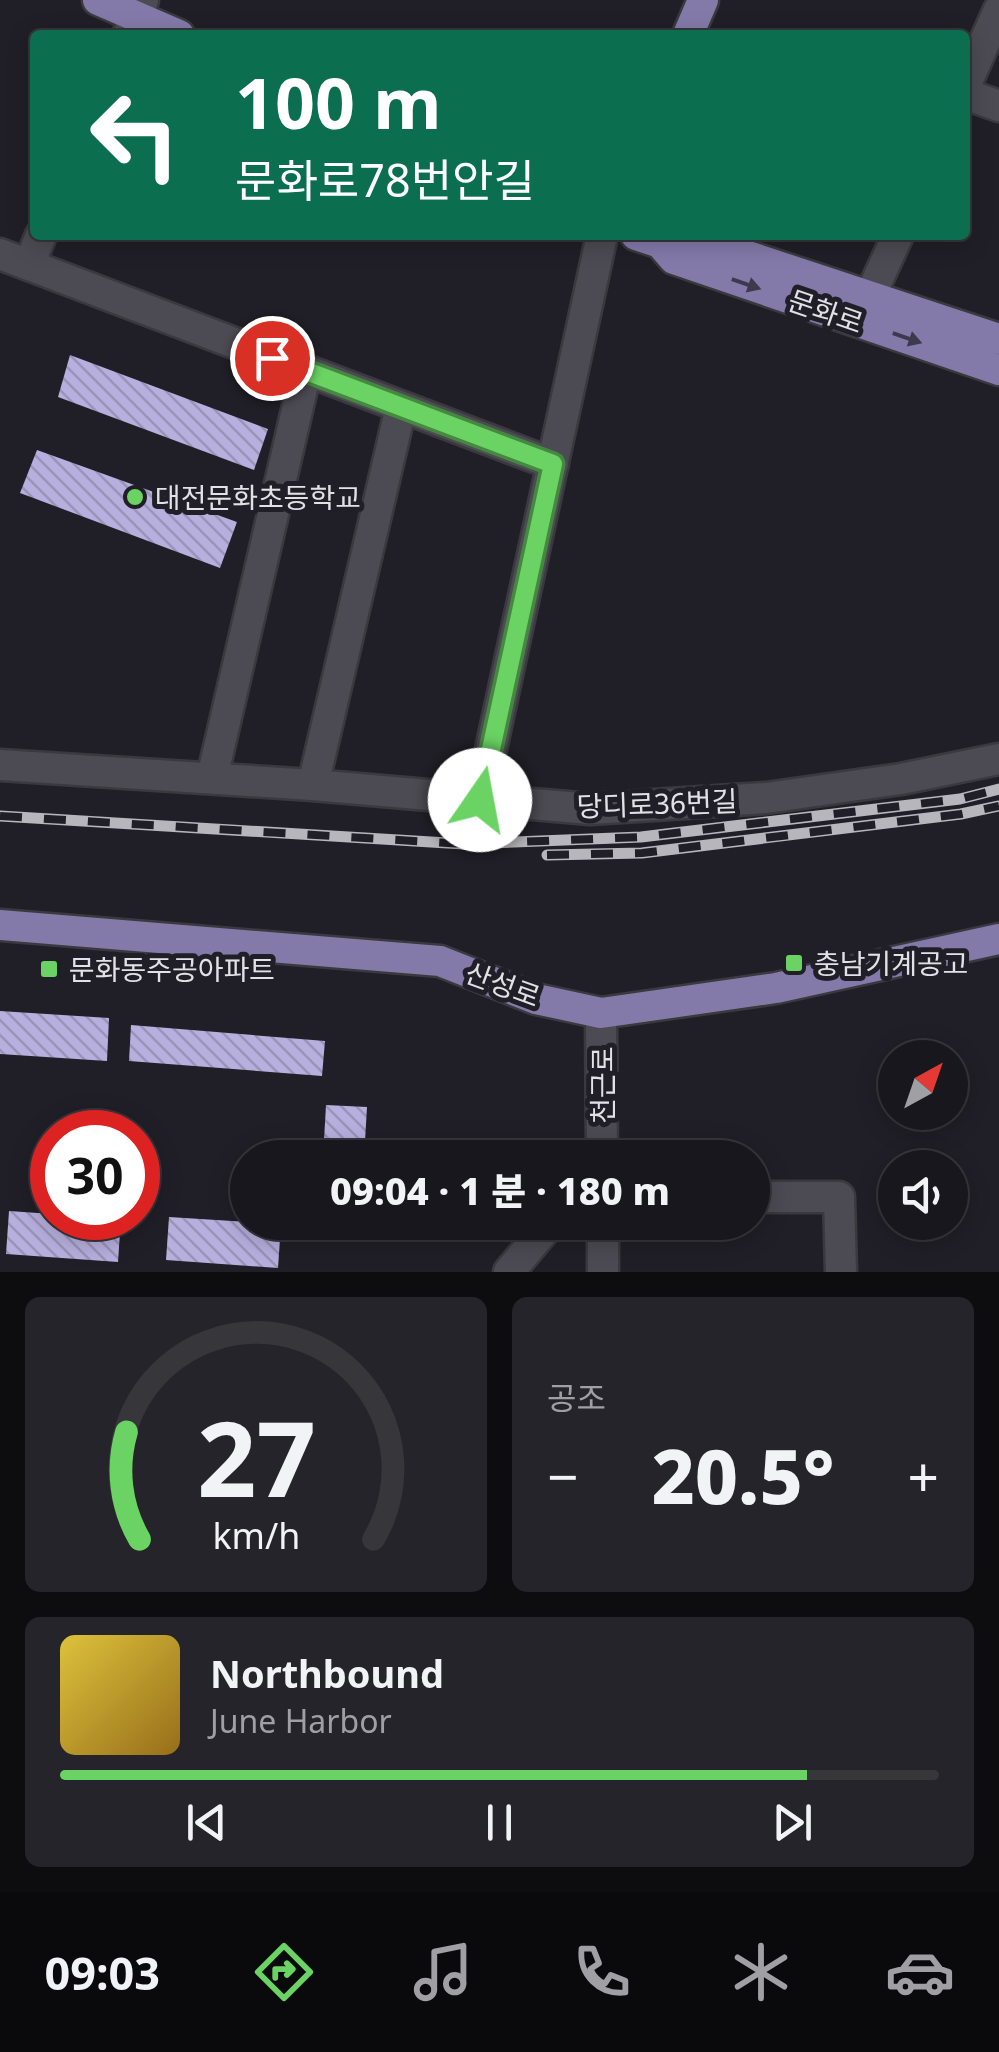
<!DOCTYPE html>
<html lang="ko">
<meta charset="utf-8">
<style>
:root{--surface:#18171d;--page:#25242a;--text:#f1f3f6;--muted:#9f9fa4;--line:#36363b;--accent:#6ad363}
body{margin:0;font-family:"Noto Sans","Noto Sans KR",sans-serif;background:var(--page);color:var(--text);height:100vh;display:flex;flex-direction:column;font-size:38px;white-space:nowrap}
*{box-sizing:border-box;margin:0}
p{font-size:32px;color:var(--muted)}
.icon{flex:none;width:55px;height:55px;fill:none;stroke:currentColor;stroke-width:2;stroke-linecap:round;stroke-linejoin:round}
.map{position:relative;height:1272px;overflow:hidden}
.side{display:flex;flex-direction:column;gap:25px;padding:25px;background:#0d0d10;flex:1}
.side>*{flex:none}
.guide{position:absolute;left:30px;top:30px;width:940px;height:210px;border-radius:10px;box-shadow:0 5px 25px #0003,0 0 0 2px var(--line);background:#0b6e4f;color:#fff;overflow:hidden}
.needle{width:65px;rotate:40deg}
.fabs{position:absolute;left:878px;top:1040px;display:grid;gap:20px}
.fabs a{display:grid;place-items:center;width:90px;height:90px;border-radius:50%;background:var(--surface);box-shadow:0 5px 25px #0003,0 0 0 2px var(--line);font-size:50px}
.speed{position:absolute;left:30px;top:1110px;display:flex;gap:20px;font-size:50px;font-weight:700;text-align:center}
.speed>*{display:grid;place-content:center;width:130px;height:130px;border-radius:50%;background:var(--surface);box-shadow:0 5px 25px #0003,0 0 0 2px var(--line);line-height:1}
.speed .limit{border:15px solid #d22;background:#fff;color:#111}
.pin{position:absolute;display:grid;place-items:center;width:85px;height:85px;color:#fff;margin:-42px;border:5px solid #fff;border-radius:50%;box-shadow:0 2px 10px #0007}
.me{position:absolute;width:110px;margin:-55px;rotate:12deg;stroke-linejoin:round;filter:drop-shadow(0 0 8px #0008)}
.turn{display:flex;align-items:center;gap:35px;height:210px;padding:0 40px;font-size:45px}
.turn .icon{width:130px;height:130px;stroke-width:2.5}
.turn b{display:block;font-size:70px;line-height:85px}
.big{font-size:75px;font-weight:800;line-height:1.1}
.side .widget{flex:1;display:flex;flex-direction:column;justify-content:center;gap:15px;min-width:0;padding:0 35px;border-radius:15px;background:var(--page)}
.side .dial{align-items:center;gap:0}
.dial svg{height:260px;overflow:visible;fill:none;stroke:var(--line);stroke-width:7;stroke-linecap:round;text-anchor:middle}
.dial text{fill:var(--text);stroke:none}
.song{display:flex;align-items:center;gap:30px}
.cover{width:120px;height:120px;border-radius:15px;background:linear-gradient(135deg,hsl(50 70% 55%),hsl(40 70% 35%))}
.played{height:10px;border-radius:5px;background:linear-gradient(90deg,var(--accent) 85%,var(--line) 85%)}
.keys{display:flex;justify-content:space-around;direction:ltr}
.heat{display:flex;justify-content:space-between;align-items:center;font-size:55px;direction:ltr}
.side .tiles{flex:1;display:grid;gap:25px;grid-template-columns:1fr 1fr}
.widget:last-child{grid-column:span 2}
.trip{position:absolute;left:230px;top:1140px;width:540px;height:100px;border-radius:50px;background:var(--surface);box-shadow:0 5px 25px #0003,0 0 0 2px var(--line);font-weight:800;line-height:100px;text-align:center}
.tabs{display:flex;height:160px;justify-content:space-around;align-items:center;background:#0a090c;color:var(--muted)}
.tabs .icon{width:70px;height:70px}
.tabs .on{color:var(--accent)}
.tabs b{font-size:45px;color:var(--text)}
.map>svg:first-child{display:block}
.building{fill:url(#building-back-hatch)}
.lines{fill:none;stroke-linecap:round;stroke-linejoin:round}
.minor-casing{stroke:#3a393e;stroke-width:35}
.major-casing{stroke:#3a393e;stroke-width:35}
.minor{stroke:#4c4b53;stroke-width:30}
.major{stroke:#837aa9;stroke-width:30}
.rail-casing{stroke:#b7b6bc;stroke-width:11}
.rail{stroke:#201f27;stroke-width:8;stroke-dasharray:22;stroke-linecap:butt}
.oneway{fill:#3e3a4e}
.route-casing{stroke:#458940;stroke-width:25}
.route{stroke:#6ad363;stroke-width:18}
.poi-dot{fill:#6ad363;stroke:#201f27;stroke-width:4}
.labels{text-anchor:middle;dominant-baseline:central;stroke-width:10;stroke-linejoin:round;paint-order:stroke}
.street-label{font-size:28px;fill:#e2e1e6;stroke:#201f27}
.poi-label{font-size:28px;fill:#e2e1e6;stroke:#201f27;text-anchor:start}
</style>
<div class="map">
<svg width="999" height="1272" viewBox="0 0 999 1272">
<defs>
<pattern id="building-back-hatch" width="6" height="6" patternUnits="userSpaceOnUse" patternTransform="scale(2.5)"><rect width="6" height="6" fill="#b7afde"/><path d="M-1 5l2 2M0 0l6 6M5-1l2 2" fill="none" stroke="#9a94b8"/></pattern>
</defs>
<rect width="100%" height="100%" fill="#201f27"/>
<g class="building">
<path d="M70,355L268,429L254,470L58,397Z"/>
<path d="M37,450L237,522L220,568L20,493Z"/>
<path d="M0,1011L109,1018L107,1061L0,1054Z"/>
<path d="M131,1025L325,1041L322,1076L129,1061Z"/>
<path d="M326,1105L367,1107L364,1158H323Z"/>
<path d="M9,1211L52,1214V1218H121L118,1262L6,1254Z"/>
<path d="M169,1217L281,1224L278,1268L166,1260Z"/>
</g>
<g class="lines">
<g class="minor-casing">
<g id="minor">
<path d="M128,35L143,0"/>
<path d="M965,86L999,10"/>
<path d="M965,94L999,106"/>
<path d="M0,254L553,464"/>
<path d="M29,265L41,235"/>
<path d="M870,296L898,235"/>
<path d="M0,765L313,785L590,809L766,798L901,779L999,759"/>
<path d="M212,778L306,371"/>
<path d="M313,785L401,407"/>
<path d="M480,800L602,235"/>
<path d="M601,1013L602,1158"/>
<path d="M752,1197H839L841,1272"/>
<path d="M603,1222V1272"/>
<path d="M509,1272L551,1222"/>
</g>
</g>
<g class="major-casing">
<g id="major">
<path d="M98,0L179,35"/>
<path d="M688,35L703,0"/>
<path d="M636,235L660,243L674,259L999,370"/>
<path d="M684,235L999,339"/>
<path d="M0,925L440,961L536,999L601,1013L776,988L999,939"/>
</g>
</g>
<use href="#minor" class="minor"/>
<use href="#major" class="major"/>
<g class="rail-casing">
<g id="rail">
<path d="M0,816L464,844L641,837L960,799L999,789"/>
<path d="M547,855L642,853L961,814L999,806"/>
</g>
</g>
<use href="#rail" class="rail"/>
</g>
<defs><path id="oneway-solid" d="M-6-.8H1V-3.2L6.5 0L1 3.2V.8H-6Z" transform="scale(2.5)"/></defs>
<g class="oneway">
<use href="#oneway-solid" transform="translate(746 284) rotate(19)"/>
<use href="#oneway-solid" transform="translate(907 338) rotate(19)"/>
</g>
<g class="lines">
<g class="route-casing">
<path id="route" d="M272,358L553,464L480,800"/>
</g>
<use href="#route" class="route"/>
</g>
<g class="poi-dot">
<circle cx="135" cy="497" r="10"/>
<rect x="784" y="953" width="20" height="20" rx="5"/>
<rect x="39" y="959" width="20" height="20" rx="5"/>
</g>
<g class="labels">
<g class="street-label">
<text transform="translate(826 311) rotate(19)">문화로</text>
<text transform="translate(657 803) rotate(-2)">당디로36번길</text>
<text transform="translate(503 984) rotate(20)">산성로</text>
<text transform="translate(602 1085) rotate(-90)">천근로</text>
</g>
<g class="poi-label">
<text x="155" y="497">대전문화초등학교</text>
<text x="814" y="963">충남기계공고</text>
<text x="69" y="969">문화동주공아파트</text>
</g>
</g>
</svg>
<div class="fabs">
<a><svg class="needle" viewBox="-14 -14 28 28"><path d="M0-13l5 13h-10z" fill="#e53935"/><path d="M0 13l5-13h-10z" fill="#9f9fa4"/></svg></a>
<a><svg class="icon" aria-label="sound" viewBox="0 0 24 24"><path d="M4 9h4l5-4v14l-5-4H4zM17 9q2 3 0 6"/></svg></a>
</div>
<div class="speed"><div class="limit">30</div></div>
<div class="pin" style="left:272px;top:358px;background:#d93025"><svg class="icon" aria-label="arrive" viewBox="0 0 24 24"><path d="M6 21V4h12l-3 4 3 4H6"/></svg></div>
<svg class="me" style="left:480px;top:800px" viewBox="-20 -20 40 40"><circle r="19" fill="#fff"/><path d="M0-13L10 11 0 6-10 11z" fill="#6ad363"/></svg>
<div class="trip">09:04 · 1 분 · 180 m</div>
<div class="guide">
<div class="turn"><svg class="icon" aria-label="left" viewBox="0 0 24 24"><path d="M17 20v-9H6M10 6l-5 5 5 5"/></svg><div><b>100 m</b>문화로78번안길</div></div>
</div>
</div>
<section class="side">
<div class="tiles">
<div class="widget dial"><svg viewBox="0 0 100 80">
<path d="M14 69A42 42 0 1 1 86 69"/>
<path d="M14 69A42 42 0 0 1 10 36" stroke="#6ad363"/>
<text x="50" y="56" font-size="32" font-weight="700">27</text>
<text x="50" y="72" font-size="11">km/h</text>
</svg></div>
<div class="widget"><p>공조</p>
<div class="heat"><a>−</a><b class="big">20.5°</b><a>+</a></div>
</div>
<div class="widget">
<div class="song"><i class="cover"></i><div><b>Northbound</b><p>June Harbor</p></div></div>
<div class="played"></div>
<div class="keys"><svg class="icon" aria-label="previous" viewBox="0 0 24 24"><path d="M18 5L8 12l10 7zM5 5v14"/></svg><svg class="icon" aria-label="pause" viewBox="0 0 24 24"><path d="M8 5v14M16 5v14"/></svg><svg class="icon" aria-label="next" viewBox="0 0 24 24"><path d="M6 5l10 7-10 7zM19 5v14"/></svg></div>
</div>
</div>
</section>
<nav class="tabs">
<b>09:03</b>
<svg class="icon on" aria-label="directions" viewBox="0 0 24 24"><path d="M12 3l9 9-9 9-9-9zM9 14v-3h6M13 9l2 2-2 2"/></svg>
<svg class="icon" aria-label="music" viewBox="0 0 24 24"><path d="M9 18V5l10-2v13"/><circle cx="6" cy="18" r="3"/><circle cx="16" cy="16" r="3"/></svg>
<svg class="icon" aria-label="phone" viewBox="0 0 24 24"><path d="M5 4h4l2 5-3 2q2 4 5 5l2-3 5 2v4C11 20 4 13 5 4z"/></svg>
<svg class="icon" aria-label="climate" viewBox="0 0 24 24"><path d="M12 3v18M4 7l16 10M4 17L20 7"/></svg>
<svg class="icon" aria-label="car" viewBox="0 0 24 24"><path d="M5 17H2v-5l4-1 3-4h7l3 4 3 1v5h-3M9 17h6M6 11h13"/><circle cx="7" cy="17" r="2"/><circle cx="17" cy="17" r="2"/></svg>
</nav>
